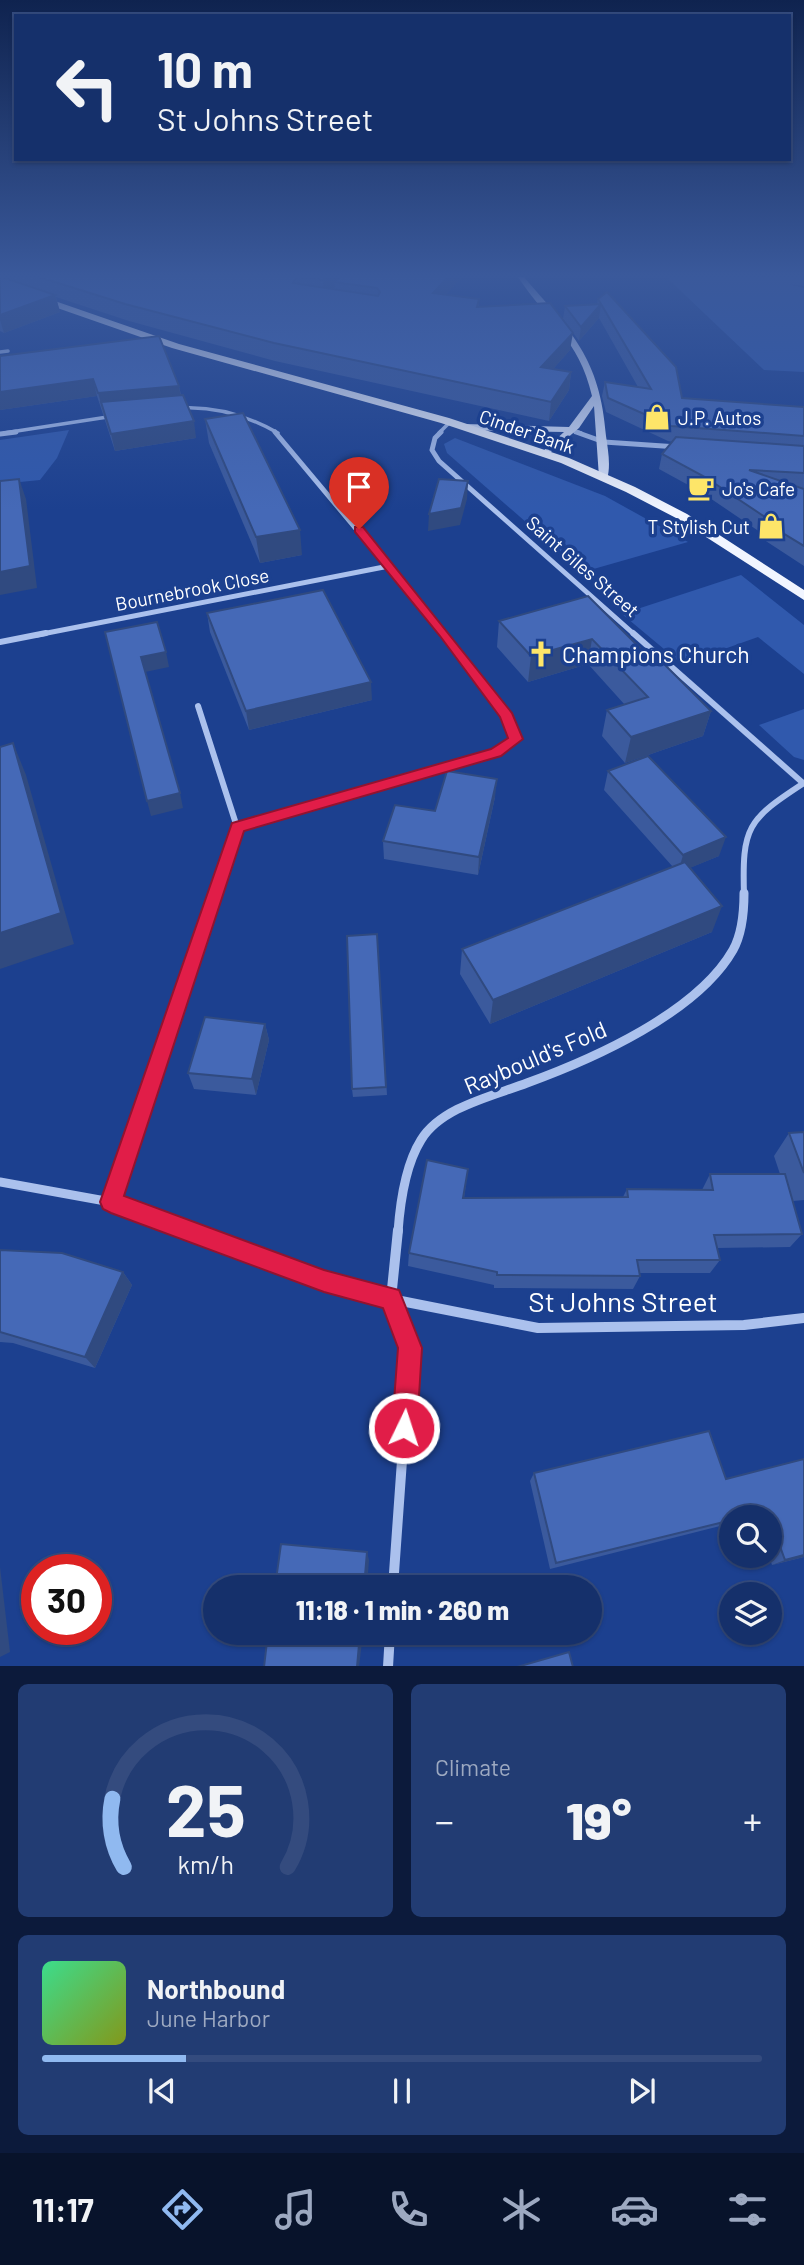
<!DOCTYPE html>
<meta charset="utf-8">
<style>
:root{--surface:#15306b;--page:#223c73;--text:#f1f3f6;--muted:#9da9c1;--line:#344b7e;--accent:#90b9f0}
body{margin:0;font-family:Barlow,sans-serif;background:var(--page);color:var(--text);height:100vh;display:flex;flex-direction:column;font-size:26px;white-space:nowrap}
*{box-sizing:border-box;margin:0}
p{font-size:23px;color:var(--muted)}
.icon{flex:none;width:38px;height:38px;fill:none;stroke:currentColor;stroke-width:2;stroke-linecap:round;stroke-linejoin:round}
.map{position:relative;height:1666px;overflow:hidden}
.drawer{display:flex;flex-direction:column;gap:18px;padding:18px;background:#0c1a3b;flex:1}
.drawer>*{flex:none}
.top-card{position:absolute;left:14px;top:14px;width:777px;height:147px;border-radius:0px;box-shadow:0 2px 5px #0004,0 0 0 2px var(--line);background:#15306b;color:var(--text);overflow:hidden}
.buttons{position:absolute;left:719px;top:1505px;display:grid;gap:14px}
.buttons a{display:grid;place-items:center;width:63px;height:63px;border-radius:50%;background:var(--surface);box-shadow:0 2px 5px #0004,0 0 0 2px var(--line);font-size:35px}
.speed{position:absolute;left:21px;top:1554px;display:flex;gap:14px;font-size:35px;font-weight:700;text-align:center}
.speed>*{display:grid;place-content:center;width:91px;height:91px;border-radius:50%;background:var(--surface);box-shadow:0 2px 5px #0004,0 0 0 2px var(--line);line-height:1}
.speed .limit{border:10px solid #d22;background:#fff;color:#111}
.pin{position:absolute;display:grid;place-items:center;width:60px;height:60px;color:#fff;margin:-72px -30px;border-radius:50% 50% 50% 0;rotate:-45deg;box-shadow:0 0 7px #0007}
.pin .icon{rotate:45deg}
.me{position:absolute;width:77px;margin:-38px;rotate:4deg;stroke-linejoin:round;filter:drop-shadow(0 0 5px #0008)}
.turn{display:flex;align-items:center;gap:24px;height:147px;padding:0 28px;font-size:32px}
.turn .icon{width:91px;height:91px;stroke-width:2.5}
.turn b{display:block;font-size:49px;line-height:60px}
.big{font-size:52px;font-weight:800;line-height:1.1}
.drawer .tile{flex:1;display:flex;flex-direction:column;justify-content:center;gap:10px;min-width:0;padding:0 24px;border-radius:10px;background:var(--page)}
.drawer .dial{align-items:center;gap:0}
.dial svg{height:182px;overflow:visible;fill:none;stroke:var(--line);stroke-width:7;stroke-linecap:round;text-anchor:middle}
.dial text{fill:var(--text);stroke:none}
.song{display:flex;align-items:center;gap:21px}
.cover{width:84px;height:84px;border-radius:10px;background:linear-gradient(135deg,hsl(150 70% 55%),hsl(70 70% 35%))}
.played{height:7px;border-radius:4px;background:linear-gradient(90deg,var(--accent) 20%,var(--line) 20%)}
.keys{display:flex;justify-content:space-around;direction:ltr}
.heat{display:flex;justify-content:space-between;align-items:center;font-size:38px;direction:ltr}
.drawer .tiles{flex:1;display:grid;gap:18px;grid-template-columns:1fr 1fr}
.tile:last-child{grid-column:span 2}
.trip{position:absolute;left:203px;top:1575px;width:399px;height:70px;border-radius:35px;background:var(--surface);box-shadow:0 2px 5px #0004,0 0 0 2px var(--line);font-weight:800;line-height:70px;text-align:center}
.tabs{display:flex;height:112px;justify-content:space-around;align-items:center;background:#08132b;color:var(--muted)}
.tabs .icon{width:49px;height:49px}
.tabs .on{color:var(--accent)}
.tabs b{font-size:32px;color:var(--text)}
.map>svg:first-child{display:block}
.green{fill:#3059ad}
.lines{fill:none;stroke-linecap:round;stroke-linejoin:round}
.street-far4{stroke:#abc1ed;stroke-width:3.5}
.street-far3{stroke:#abc1ed;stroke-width:5}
.street-far2{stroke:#abc1ed;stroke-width:6}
.street-far1{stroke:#abc1ed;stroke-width:9}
.street{stroke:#abc1ed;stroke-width:10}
.secondary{fill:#d7e2fa;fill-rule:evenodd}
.primary{fill:#f1f5ff;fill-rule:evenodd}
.wall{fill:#3b5a9d}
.shaded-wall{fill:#304a80}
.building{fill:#4569b7;stroke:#304a80;stroke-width:2}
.route{fill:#e11d48;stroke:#92132f;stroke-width:2}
.labels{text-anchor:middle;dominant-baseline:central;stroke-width:7;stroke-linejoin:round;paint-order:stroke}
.far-poi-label{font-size:19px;fill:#fff;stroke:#1c408f;text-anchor:start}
.far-street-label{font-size:19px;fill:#fff;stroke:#1c408f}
.poi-label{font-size:23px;fill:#fff;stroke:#1c408f;text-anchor:start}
.street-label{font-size:23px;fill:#fff;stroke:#1c408f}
.near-street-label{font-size:28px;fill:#fff;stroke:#1c408f}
</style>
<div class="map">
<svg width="804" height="1667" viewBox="0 0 804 1667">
<rect width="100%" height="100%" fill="#1c408f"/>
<g class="green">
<path d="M666,277H804V286L788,284L804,288V372L764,370Z"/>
<path d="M69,430L57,458L40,480L0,484V440Z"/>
<path d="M455,438L605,496L688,542L583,572L447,453L444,444Z"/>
<path d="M741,575L804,625V674L758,637L682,664L622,614Z"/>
<path d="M804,709V760L794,757L759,725Z"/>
</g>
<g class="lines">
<g class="street-far4">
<path d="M0,352L8,351"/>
<path d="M181,408C216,406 248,416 278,433"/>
<path d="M572,430L581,433"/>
<path d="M4,433L114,416"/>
<path d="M439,433L450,422"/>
</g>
<g class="street-far3">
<path d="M275,432L445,635"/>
<path d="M441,432L435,438L432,450L439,461L635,635"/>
<path d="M576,432L604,442L678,447"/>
<path d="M0,434L16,432"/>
<path d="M37,635L389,566"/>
</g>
<g class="street-far2">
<path d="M633,633L803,783"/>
<path d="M0,642L46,633"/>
<path d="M198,706L237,827L214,895"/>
<path d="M237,827L496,752L516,739L507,716L444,633"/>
<path d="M744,895C742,827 747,820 804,783"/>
</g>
<g class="street-far1">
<path d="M0,1182L111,1202L192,1232"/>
<path d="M111,1202L215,893"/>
<path d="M398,1232C400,1204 406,1164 421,1140C441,1107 493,1096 527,1083C593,1059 697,1013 733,950C742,934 744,911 744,893"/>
</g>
<g class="street">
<path d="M187,1230L324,1281L391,1299L538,1328L744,1325L804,1318"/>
<path d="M393,1587L410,1348L391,1299L398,1230"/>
<path d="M388,1667L390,1633"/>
</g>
<path class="secondary" d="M518,277H524C572,333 600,358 606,436C608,450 611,466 607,479L599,477L594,406L579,428L545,457L542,456V452L564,432L464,430L460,427L464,424L569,427L592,396C579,339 547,321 518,277Z"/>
<path class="primary" d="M0,282L179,344L449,418L569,458L635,487L687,514L804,590V600L678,519L626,492L561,463L441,423L172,348L0,288Z"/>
</g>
<g class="wall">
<path d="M0,277H462L446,294L479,299V307L570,350L553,369L571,372L569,390L549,421L275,361L129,321L56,297L60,312L4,333L0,331Z"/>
<path d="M598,299L682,398L804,407V566L758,536L760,532L701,492L659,469L662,454L673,442L668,441L606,412L602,396L605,382L638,387L599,318L579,341L563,319L565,306L597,304Z"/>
<path d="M0,356L179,386L181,395L196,438L115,451L97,396L0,410Z"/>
<path d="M205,419L302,555L260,563L209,443Z"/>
<path d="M588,596L657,665L711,711L703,736L625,763L602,736L607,710L625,705L588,664L528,682L497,647L499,621Z"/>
<path d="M207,613L372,700L249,730L210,632Z"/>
<path d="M608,771L719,856L689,868L712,932L490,1024L460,974L462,949L673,867L604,790Z"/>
<path d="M495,797L478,875L384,859L383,841L435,811Z"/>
<path d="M377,934L387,1095L353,1097L352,1089Z"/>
<path d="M265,1024L269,1040L256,1095L194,1089L188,1073Z"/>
<path d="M804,1132V1200L793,1201L802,1234L790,1247L717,1248L720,1260L710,1273H639L640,1276L633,1289L494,1288V1285L408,1266L409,1253L466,1184L464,1198L623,1197L627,1189L702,1190L710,1174H780L774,1156L789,1133Z"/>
<path d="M0,1250L123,1272L132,1285L95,1368L13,1343L0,1342Z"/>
<path d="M804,1459V1557L772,1565L769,1556H770V1517H732V1523L550,1569L530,1481L534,1473L726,1479Z"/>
</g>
<g class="shaded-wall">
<path d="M327,277H346L334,282L335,287L324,297L323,280Z"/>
<path d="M448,277H462L433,309V293Z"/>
<path d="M55,295L60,312L4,333L0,320V315Z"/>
<path d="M601,304L599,318L579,341L581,327Z"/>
<path d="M573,333L570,350L539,385L541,367Z"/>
<path d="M571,372L569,390L549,421L551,402Z"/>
<path d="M93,379L97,396L0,410V392Z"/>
<path d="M179,386L182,403L101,402L103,410L98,393Z"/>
<path d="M194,421L196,438L115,451L111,434Z"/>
<path d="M19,479L26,499L37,588L0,595V572Z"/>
<path d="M468,481L467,499L460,525L428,531L429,514Z"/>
<path d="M300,530L302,555L260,563L256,537Z"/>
<path d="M592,639L588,664L528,682L531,656Z"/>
<path d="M166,652L169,667L145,672L141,657Z"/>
<path d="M371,682L372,700L249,730L246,711Z"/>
<path d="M711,711L703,736L625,763L631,737Z"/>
<path d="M13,743L26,775L74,944L0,969V933Z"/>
<path d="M497,779L495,797L478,875L479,857Z"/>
<path d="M180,793L183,808L151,816L147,801Z"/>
<path d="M726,837L719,856L678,873L683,855Z"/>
<path d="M722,906L712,932L490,1024L493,1000Z"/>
<path d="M265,1024L269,1040L256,1095L252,1079Z"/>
<path d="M123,1272L132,1285L95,1368L85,1357Z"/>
<path d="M367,1552L369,1560L367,1587H364Z"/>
<path d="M804,1555V1557L772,1565L785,1560Z"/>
<path d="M0,1567L10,1652L0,1657Z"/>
<path d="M360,1633H363L359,1667H357Z"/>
</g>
<g class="building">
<path d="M0,277H2L55,295L0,315Z"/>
<path d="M39,277H297L293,283L378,296L380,292L377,288L334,282L340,277H448L433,293L479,299L477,307L550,303L573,333L541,367L571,372L551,402L274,343L125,304Z"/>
<path d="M299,277H327L323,280Z"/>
<path d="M607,292L676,367L682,398L804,407V436L671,426L608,398L605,382L651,389L601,304L581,327L565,306L601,304L598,299Z"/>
<path d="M159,336L179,386L98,393L93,379L0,392V356Z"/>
<path d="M183,395L194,421L111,434L101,402Z"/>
<path d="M243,413L300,530L256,537L205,419Z"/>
<path d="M676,437L804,446V473L749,470L804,489V546L763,521L768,519L705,477L662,454Z"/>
<path d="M19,479L30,566L0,572V481Z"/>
<path d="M439,479L468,481L461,508L429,514Z"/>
<path d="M323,590L371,682L246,711L207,613Z"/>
<path d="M588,596L657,665L663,663L711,711L631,737L607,710L648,697L592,639L531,656L499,621Z"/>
<path d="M157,622L166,652L141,657L180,793L147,801L105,632Z"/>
<path d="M13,743L61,913L0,933V747Z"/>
<path d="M648,756L726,837L683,855L608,771Z"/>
<path d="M447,771L497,779L479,857L383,841L395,805L435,811Z"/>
<path d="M685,862L722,906L493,1000L462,949Z"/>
<path d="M377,934L386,1087L352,1089L347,936Z"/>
<path d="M205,1017L265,1024L252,1079L188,1073Z"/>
<path d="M804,1132V1173L789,1133Z"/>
<path d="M427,1160L468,1169L463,1198L628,1197L627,1189L713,1190L710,1174H785L802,1234L714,1235L720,1260H637L640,1276L497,1275V1272L409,1253Z"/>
<path d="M0,1250L62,1253L123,1272L85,1357L0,1332Z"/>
<path d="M709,1431L726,1479L804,1459V1555L785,1560L767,1511L741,1517H732V1520L556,1563L534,1473Z"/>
<path d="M281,1544L367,1552L364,1587H275Z"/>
<path d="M268,1633H360L357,1667H264Z"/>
<path d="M569,1652L573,1667H517Z"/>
</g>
<linearGradient id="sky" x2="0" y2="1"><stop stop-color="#0f234f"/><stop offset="0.54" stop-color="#3a599b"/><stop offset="1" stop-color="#3a599b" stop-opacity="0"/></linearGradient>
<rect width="804" height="510" fill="url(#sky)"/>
<path class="route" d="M355,527H363L512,713L523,739L501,756L244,831L124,1196L324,1270L399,1290L422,1348L417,1428L413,1437L404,1440L396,1437L392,1428L398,1348L383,1308L324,1292L111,1213L103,1209L100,1202L232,823L491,749L508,738L500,717L440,636L355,532Z"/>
<defs>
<g id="shop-bare" transform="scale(2.1)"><path d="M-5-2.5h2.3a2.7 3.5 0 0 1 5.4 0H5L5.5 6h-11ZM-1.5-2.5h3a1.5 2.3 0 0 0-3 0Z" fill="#fde569" stroke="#1c408f" stroke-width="2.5" paint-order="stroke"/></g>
<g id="cafe-bare" transform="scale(2.1)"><path d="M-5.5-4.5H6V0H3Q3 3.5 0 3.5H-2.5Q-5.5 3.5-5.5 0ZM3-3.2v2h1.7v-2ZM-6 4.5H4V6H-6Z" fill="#fde569" stroke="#1c408f" stroke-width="2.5" paint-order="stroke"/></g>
<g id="church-bare" transform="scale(2.1)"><path d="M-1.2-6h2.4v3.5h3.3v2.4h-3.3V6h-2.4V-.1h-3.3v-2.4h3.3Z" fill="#fde569" stroke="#1c408f" stroke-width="2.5" paint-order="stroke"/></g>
</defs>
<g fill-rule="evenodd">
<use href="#shop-bare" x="657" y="417"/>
<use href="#cafe-bare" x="701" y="488"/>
<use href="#shop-bare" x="771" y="526"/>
<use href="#church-bare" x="541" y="654"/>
</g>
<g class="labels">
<g class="far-poi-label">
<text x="678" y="417">J.P. Autos</text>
<text x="722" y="488">Jo's Cafe</text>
<text x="750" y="526" text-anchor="end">T Stylish Cut</text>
</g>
<g class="far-street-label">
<text transform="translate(527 431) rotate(19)">Cinder Bank</text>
<text transform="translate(583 566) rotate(41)">Saint Giles Street</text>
<text transform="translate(192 589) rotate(-11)">Bournebrook Close</text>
</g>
<g class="poi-label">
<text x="562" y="654">Champions Church</text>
</g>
<g class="street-label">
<text transform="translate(535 1057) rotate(-23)">Raybould's Fold</text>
</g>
<g class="near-street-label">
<text x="623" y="1301">St Johns Street</text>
</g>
</g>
</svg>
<div class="buttons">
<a><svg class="icon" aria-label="search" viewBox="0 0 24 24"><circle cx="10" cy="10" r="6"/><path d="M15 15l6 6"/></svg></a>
<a><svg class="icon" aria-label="layers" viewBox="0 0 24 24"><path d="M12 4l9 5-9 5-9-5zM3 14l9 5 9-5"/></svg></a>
</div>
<div class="speed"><div class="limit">30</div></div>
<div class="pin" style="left:359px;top:529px;background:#d93025"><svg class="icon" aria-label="arrive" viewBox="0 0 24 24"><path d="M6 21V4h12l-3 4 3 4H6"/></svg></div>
<svg class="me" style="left:404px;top:1428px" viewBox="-20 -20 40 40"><circle r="17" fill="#e11d48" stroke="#fff" stroke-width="3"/><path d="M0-11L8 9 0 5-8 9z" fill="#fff"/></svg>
<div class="trip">11:18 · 1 min · 260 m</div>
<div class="top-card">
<div class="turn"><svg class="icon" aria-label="left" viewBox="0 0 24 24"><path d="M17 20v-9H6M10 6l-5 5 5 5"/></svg><div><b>10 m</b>St Johns Street</div></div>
</div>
</div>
<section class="drawer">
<div class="tiles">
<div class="tile dial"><svg viewBox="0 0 100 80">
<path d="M14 69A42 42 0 1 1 86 69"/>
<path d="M14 69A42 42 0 0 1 9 39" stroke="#90b9f0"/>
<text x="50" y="56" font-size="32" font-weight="700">25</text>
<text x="50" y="72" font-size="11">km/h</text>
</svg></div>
<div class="tile"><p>Climate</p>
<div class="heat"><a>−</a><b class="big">19°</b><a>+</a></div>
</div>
<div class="tile">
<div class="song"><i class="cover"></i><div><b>Northbound</b><p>June Harbor</p></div></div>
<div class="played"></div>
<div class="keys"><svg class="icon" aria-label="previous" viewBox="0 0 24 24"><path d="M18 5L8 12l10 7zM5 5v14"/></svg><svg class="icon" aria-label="pause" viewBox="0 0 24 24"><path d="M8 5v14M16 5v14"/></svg><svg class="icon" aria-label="next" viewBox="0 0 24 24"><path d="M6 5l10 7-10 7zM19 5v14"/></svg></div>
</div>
</div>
</section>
<nav class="tabs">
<b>11:17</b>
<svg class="icon on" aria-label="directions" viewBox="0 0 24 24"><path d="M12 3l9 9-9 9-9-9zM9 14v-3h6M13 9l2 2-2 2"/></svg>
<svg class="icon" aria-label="music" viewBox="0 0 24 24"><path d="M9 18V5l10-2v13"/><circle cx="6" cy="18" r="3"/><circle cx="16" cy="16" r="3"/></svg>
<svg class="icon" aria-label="phone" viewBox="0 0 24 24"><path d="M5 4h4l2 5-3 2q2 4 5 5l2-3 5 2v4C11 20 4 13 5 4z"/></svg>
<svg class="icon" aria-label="climate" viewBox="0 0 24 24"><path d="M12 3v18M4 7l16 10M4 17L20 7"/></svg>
<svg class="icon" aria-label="car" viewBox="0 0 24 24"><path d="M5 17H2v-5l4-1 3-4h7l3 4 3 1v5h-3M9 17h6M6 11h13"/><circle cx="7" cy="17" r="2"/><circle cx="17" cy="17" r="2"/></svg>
<svg class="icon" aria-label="filters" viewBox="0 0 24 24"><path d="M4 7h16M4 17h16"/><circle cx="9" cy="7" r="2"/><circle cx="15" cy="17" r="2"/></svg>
</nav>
